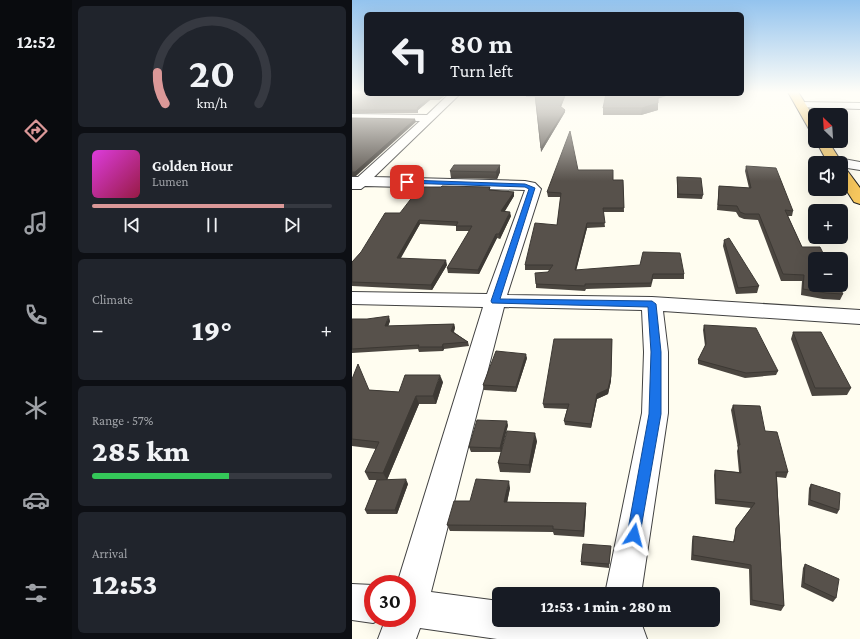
<!DOCTYPE html>
<meta charset="utf-8">
<style>
:root{--surface:#171b24;--page:#20242c;--text:#f1f3f6;--muted:#9ea1a6;--line:#363941;--accent:#db9898}
body{margin:0;font-family:"Crimson Pro",serif;background:var(--page);color:var(--text);height:100vh;display:flex;flex-direction:column;font-size:15px;white-space:nowrap}
*{box-sizing:border-box;margin:0}
p{font-size:13px;color:var(--muted)}
.icon{flex:none;width:22px;height:22px;fill:none;stroke:currentColor;stroke-width:2;stroke-linecap:round;stroke-linejoin:round}
.map{position:relative;flex:1;overflow:hidden}
.side{display:flex;flex-direction:column;gap:6px;padding:6px;background:#0d0f14;width:280px}
.side>*{flex:none}
.hud{position:absolute;left:12px;top:12px;width:380px;height:84px;border-radius:6px;box-shadow:0 4px 16px #0002;background:#171b24;color:var(--text);overflow:hidden}
.needle{width:26px;rotate:335deg}
.tools{position:absolute;left:456px;top:108px;display:grid;gap:8px}
.tools a{display:grid;place-items:center;width:40px;height:40px;border-radius:6px;background:var(--surface);box-shadow:0 4px 16px #0002;font-size:20px}
.speed{position:absolute;left:12px;top:575px;display:flex;gap:8px;font-size:20px;font-weight:700;text-align:center}
.speed>*{display:grid;place-content:center;width:52px;height:52px;border-radius:50%;background:var(--surface);box-shadow:0 4px 16px #0002;line-height:1}
.speed .limit{border:6px solid #d22;background:#fff;color:#111}
.pin{position:absolute;display:grid;place-items:center;width:34px;height:34px;color:#fff;margin:-17px;border-radius:8px;box-shadow:0 2px 6px #0006}
.me{position:absolute;width:44px;margin:-22px;rotate:9deg;stroke-linejoin:round;filter:drop-shadow(0 0 3px #0008)}
.turn{display:flex;align-items:center;gap:14px;height:84px;padding:0 20px;font-size:18px}
.turn .icon{width:52px;height:52px;stroke-width:2.5}
.turn b{display:block;font-size:28px;line-height:34px}
.big{font-size:30px;font-weight:800;line-height:1.1}
.side .card{flex:1;display:flex;flex-direction:column;justify-content:center;gap:6px;min-width:0;padding:0 14px;border-radius:6px;background:var(--page)}
.side .dial{align-items:center;gap:0}
.dial svg{height:104px;overflow:visible;fill:none;stroke:var(--line);stroke-width:7;stroke-linecap:round;text-anchor:middle}
.dial text{fill:var(--text);stroke:none}
.song{display:flex;align-items:center;gap:12px}
.cover{width:48px;height:48px;border-radius:6px;background:linear-gradient(135deg,hsl(300 70% 55%),hsl(340 70% 35%))}
.played{height:4px;border-radius:2px;background:linear-gradient(90deg,var(--accent) 80%,var(--line) 80%)}
.keys{display:flex;justify-content:space-around;direction:ltr}
.heat{display:flex;justify-content:space-between;align-items:center;font-size:22px;direction:ltr}
.charge{height:6px;border-radius:3px;background:linear-gradient(90deg,#34c759 57%,var(--line) 0)}
.trip{position:absolute;left:140px;top:587px;width:228px;height:40px;border-radius:6px;background:var(--surface);box-shadow:0 4px 16px #0002;font-weight:800;line-height:40px;text-align:center}
main{display:flex;flex:1;min-height:0}
.menu{display:flex;flex-direction:column;width:72px;justify-content:space-around;align-items:center;background:#090b0e;color:var(--muted)}
.menu .icon{width:28px;height:28px}
.menu .selected{color:var(--accent)}
.menu b{font-size:18px;color:var(--text)}
.map>svg:first-child{display:block}
.lines{fill:none;stroke-linecap:round;stroke-linejoin:round}
.minor-casing{stroke:#424242;stroke-width:2}
.trunk-casing{stroke:#202020;stroke-width:2}
.minor{fill:#fff;fill-rule:evenodd}
.trunk{fill:#f8c85e;fill-rule:evenodd}
.wall{fill:#4b4640}
.shaded-wall{fill:#3d3934}
.building{fill:#57514b;stroke:#3d3934}
.route{fill:#1a73e8;stroke:#114b97}
</style>
<main>
<nav class="menu">
<b>12:52</b>
<svg class="icon selected" aria-label="directions" viewBox="0 0 24 24"><path d="M12 3l9 9-9 9-9-9zM9 14v-3h6M13 9l2 2-2 2"/></svg>
<svg class="icon" aria-label="music" viewBox="0 0 24 24"><path d="M9 18V5l10-2v13"/><circle cx="6" cy="18" r="3"/><circle cx="16" cy="16" r="3"/></svg>
<svg class="icon" aria-label="phone" viewBox="0 0 24 24"><path d="M5 4h4l2 5-3 2q2 4 5 5l2-3 5 2v4C11 20 4 13 5 4z"/></svg>
<svg class="icon" aria-label="climate" viewBox="0 0 24 24"><path d="M12 3v18M4 7l16 10M4 17L20 7"/></svg>
<svg class="icon" aria-label="car" viewBox="0 0 24 24"><path d="M5 17H2v-5l4-1 3-4h7l3 4 3 1v5h-3M9 17h6M6 11h13"/><circle cx="7" cy="17" r="2"/><circle cx="17" cy="17" r="2"/></svg>
<svg class="icon" aria-label="filters" viewBox="0 0 24 24"><path d="M4 7h16M4 17h16"/><circle cx="9" cy="7" r="2"/><circle cx="15" cy="17" r="2"/></svg>
</nav>
<section class="side">
<div class="card dial"><svg viewBox="0 0 100 80">
<path d="M14 69A42 42 0 1 1 86 69"/>
<path d="M14 69A42 42 0 0 1 8 45" stroke="#db9898"/>
<text x="50" y="56" font-size="32" font-weight="700">20</text>
<text x="50" y="72" font-size="11">km/h</text>
</svg></div>
<div class="card">
<div class="song"><i class="cover"></i><div><b>Golden Hour</b><p>Lumen</p></div></div>
<div class="played"></div>
<div class="keys"><svg class="icon" aria-label="previous" viewBox="0 0 24 24"><path d="M18 5L8 12l10 7zM5 5v14"/></svg><svg class="icon" aria-label="pause" viewBox="0 0 24 24"><path d="M8 5v14M16 5v14"/></svg><svg class="icon" aria-label="next" viewBox="0 0 24 24"><path d="M6 5l10 7-10 7zM19 5v14"/></svg></div>
</div>
<div class="card"><p>Climate</p>
<div class="heat"><a>−</a><b class="big">19°</b><a>+</a></div>
</div>
<div class="card"><p>Range · 57%</p><b class="big">285 km</b><div class="charge"></div></div>
<div class="card"><p>Arrival</p><b class="big">12:53</b></div>
</section>
<div class="map">
<svg width="508" height="639" viewBox="0 0 508 639">
<rect width="100%" height="100%" fill="#fffdf0"/>
<g class="lines">
<g class="minor-casing">
<g id="minor">
<path d="M97,94H108L22,177L173,181L183,183L189,189L155,295L300,297L508,310V324L311,311L316,352V413L289,594H253L290,413L292,352L290,310L152,307L79,592L147,601V620H277L290,625L295,639H145L68,628L64,639H26L34,618H55V584H45L131,307L0,304V292L135,294L173,190L13,186L9,189H0V177H6L68,121L0,120V114L75,115Z"/>
<path d="M449,102L508,103V109L445,107L444,105Z"/>
<path d="M481,157L508,162V170L489,167V163H476L474,161L476,158Z"/>
<path d="M0,584L21,585V618H32L21,623L0,620Z"/>
</g>
</g>
<g class="trunk-casing">
<g id="trunk">
<path d="M436,92H446L463,119V133L459,132L457,129Z"/>
<path d="M464,141H476L490,163L489,164V163H476Z"/>
<path d="M489,168L494,169L508,188V204L502,202L489,182Z"/>
</g>
</g>
<use href="#minor" class="minor"/>
<use href="#trunk" class="trunk"/>
</g>
<g class="wall">
<path d="M0,92L95,94L87,100H78L66,110V113H0Z"/>
<path d="M174,94H214L209,107L213,112L189,152L183,97H174Z"/>
<path d="M314,96L306,98V110L289,115H251V108Z"/>
<path d="M148,165V172L145,179L99,178L98,171Z"/>
<path d="M394,166L441,211L440,216H436L450,247L491,294L488,300L471,299L449,295L450,281H429L406,220L392,219L387,217L384,212L365,210L367,186L397,188L393,171Z"/>
<path d="M226,170L261,180H271L272,212H251L253,227L235,228L224,270L332,274V279H301L299,287L234,289L233,291L184,288V284L198,270H173V265L205,225L209,197H196L195,192Z"/>
<path d="M325,177L351,195L350,199L325,198Z"/>
<path d="M139,190L162,192V196L152,212L159,216L148,239L145,238L127,274L96,273L95,268L118,231H104V226L68,224L49,258L95,265L80,290L0,286V262L48,213Z"/>
<path d="M372,240L407,286L405,293L384,294L371,246Z"/>
<path d="M0,319L38,321L36,326L102,324L103,328L102,332L116,342L117,346L92,349L91,351L67,352L66,349L0,353Z"/>
<path d="M352,325L426,371L424,375L393,378L346,364V360L353,346L351,330Z"/>
<path d="M441,332L499,388L495,395L460,396L439,339Z"/>
<path d="M260,339L259,381L256,394L245,399L239,428L213,425L212,421L215,409L192,408L191,404Z"/>
<path d="M175,358L164,392L132,390L131,385Z"/>
<path d="M0,379L17,390L47,392L91,382L84,404H67L35,480L56,484L45,514H15L13,510L25,480H17L13,472L24,449L0,446Z"/>
<path d="M381,405L413,431L436,472L434,478L425,477L432,606L429,611L398,605L397,569L339,560L340,541L341,536L381,542L383,534L384,528L399,508L363,504L362,475L363,470L387,472L385,451L386,448L379,410Z"/>
<path d="M156,425L150,448L185,441L178,473L148,472L146,463L149,452H119L117,447Z"/>
<path d="M459,484L487,510L485,514L456,505L457,488Z"/>
<path d="M158,488L155,502L234,503V509L232,537L202,535L201,532L98,531L95,525L118,501Z"/>
<path d="M259,546L257,568L229,565V562Z"/>
<path d="M453,564L484,598L481,602L449,587L451,568Z"/>
</g>
<g class="shaded-wall">
<path d="M90,94H95L87,100V97Z"/>
<path d="M213,94H214L208,109V106Z"/>
<path d="M305,94H314V96L305,99Z"/>
<path d="M78,97V100L66,110V113L65,110L66,107Z"/>
<path d="M306,103V110L289,115L290,108Z"/>
<path d="M213,110V112L189,152V148Z"/>
<path d="M63,119L64,122L4,176H0V172Z"/>
<path d="M148,165V172L145,179L144,172Z"/>
<path d="M162,192V196L150,216L149,211Z"/>
<path d="M158,212L159,216L148,239L147,234Z"/>
<path d="M67,220L68,224L46,262L45,258Z"/>
<path d="M235,223V228L223,275V270Z"/>
<path d="M144,234L145,238L127,274L126,270Z"/>
<path d="M94,260L95,265L80,290L79,285Z"/>
<path d="M37,316L38,321L35,330L33,326Z"/>
<path d="M102,324L103,328L100,335L99,331Z"/>
<path d="M91,344L92,349L91,351L90,347Z"/>
<path d="M174,354L175,358L164,392V387Z"/>
<path d="M88,375L91,382L84,404L81,396Z"/>
<path d="M259,376V381L256,394L245,399L239,428V424L245,394Z"/>
<path d="M64,396L67,404L35,480L31,473Z"/>
<path d="M155,421L156,425L149,452L148,448Z"/>
<path d="M183,433L185,441L178,473L177,465Z"/>
<path d="M54,479L56,484L45,514L43,510Z"/>
<path d="M157,481L158,488L154,508L152,502Z"/>
<path d="M234,503V509L232,537L231,531Z"/>
</g>
<g class="building">
<path d="M0,92H14V94H90L87,97H78L66,107L65,110H0Z"/>
<path d="M174,94H213L208,106L213,110L189,148L183,94Z"/>
<path d="M254,94H306V103L290,108H251Z"/>
<path d="M0,118L63,119L3,172H0Z"/>
<path d="M218,131L226,170H261V180H271L272,208H251L253,223H235L223,270L288,265L291,252L328,253L332,274H301L299,283L233,284V286L184,284L183,273L196,272L201,265H173L183,223L205,225L209,193L195,192Z"/>
<path d="M102,165H148L144,172L98,171Z"/>
<path d="M394,166L424,168L441,211L433,210L450,247H468L474,259H463V285H486L491,294L474,293L451,289L452,275L431,274L407,214H393L388,212L385,206L366,205L367,186L399,188Z"/>
<path d="M325,177L349,178L351,195L326,194Z"/>
<path d="M90,186L138,187L137,190L162,192L149,211L158,212L147,234H144L126,270L95,268L120,226H104L106,222L67,220L45,258L94,260L79,285L0,282V262L9,252L33,213H48L68,187H89Z"/>
<path d="M377,238L407,286L386,288L372,240Z"/>
<path d="M37,316L33,326L102,324L99,331L116,342L91,344L90,347H66L67,345L0,349V319H15Z"/>
<path d="M352,325L404,328L426,371L394,373L346,360L354,344Z"/>
<path d="M441,332H469L499,388H463Z"/>
<path d="M202,339H260L259,376L256,389L245,394L239,424L212,421L217,404H191Z"/>
<path d="M144,351L174,354L164,387L131,385Z"/>
<path d="M6,364L17,390L47,392L53,375H88L81,396H64L31,473L13,472L27,442L0,439V379Z"/>
<path d="M381,405L408,406L413,431L425,432L436,472H424L432,606L400,600L399,565L341,555V536L382,542L384,528L403,503L364,499L363,470L389,473L386,445H388Z"/>
<path d="M125,420L155,421L148,448L117,447Z"/>
<path d="M155,431L183,433L177,465L146,463Z"/>
<path d="M54,479L43,510H13L25,480Z"/>
<path d="M124,479L157,481L152,502L234,503L231,531L201,529V526L95,525L102,501H118Z"/>
<path d="M459,484L488,493L487,510L458,500Z"/>
<path d="M231,544L259,546L257,564L229,562Z"/>
<path d="M453,564L487,579L484,598L452,583Z"/>
</g>
<linearGradient id="sky" x2="0" y2="1"><stop stop-color="#93c3ee"/><stop offset="0.51" stop-color="#fffef8"/><stop offset="1" stop-color="#fffef8" stop-opacity="0"/></linearGradient>
<rect width="508" height="181" fill="url(#sky)"/>
<path class="route" d="M55,180L173,184L183,188L148,299L300,301L304,304L309,352V414L287,540L282,542L277,540L275,535L297,414L299,352L296,307L140,303L139,301L177,189L173,187L52,183V181Z"/>
</svg>
<div class="tools">
<a><svg class="needle" viewBox="-14 -14 28 28"><path d="M0-13l5 13h-10z" fill="#e53935"/><path d="M0 13l5-13h-10z" fill="#9ea1a6"/></svg></a>
<a><svg class="icon" aria-label="sound" viewBox="0 0 24 24"><path d="M4 9h4l5-4v14l-5-4H4zM17 9q2 3 0 6"/></svg></a>
<a>+</a>
<a>−</a>
</div>
<div class="speed"><div class="limit">30</div></div>
<div class="pin" style="left:55px;top:182px;background:#d93025"><svg class="icon" aria-label="arrive" viewBox="0 0 24 24"><path d="M6 21V4h12l-3 4 3 4H6"/></svg></div>
<svg class="me" style="left:282px;top:535px" viewBox="-20 -20 40 40"><path d="M0-17L14 15 0 8-14 15z" fill="#1a73e8" stroke="#fff" stroke-width="4"/></svg>
<div class="trip">12:53 · 1 min · 280 m</div>
<div class="hud">
<div class="turn"><svg class="icon" aria-label="left" viewBox="0 0 24 24"><path d="M17 20v-9H6M10 6l-5 5 5 5"/></svg><div><b>80 m</b>Turn left</div></div>
</div>
</div>
</main>
